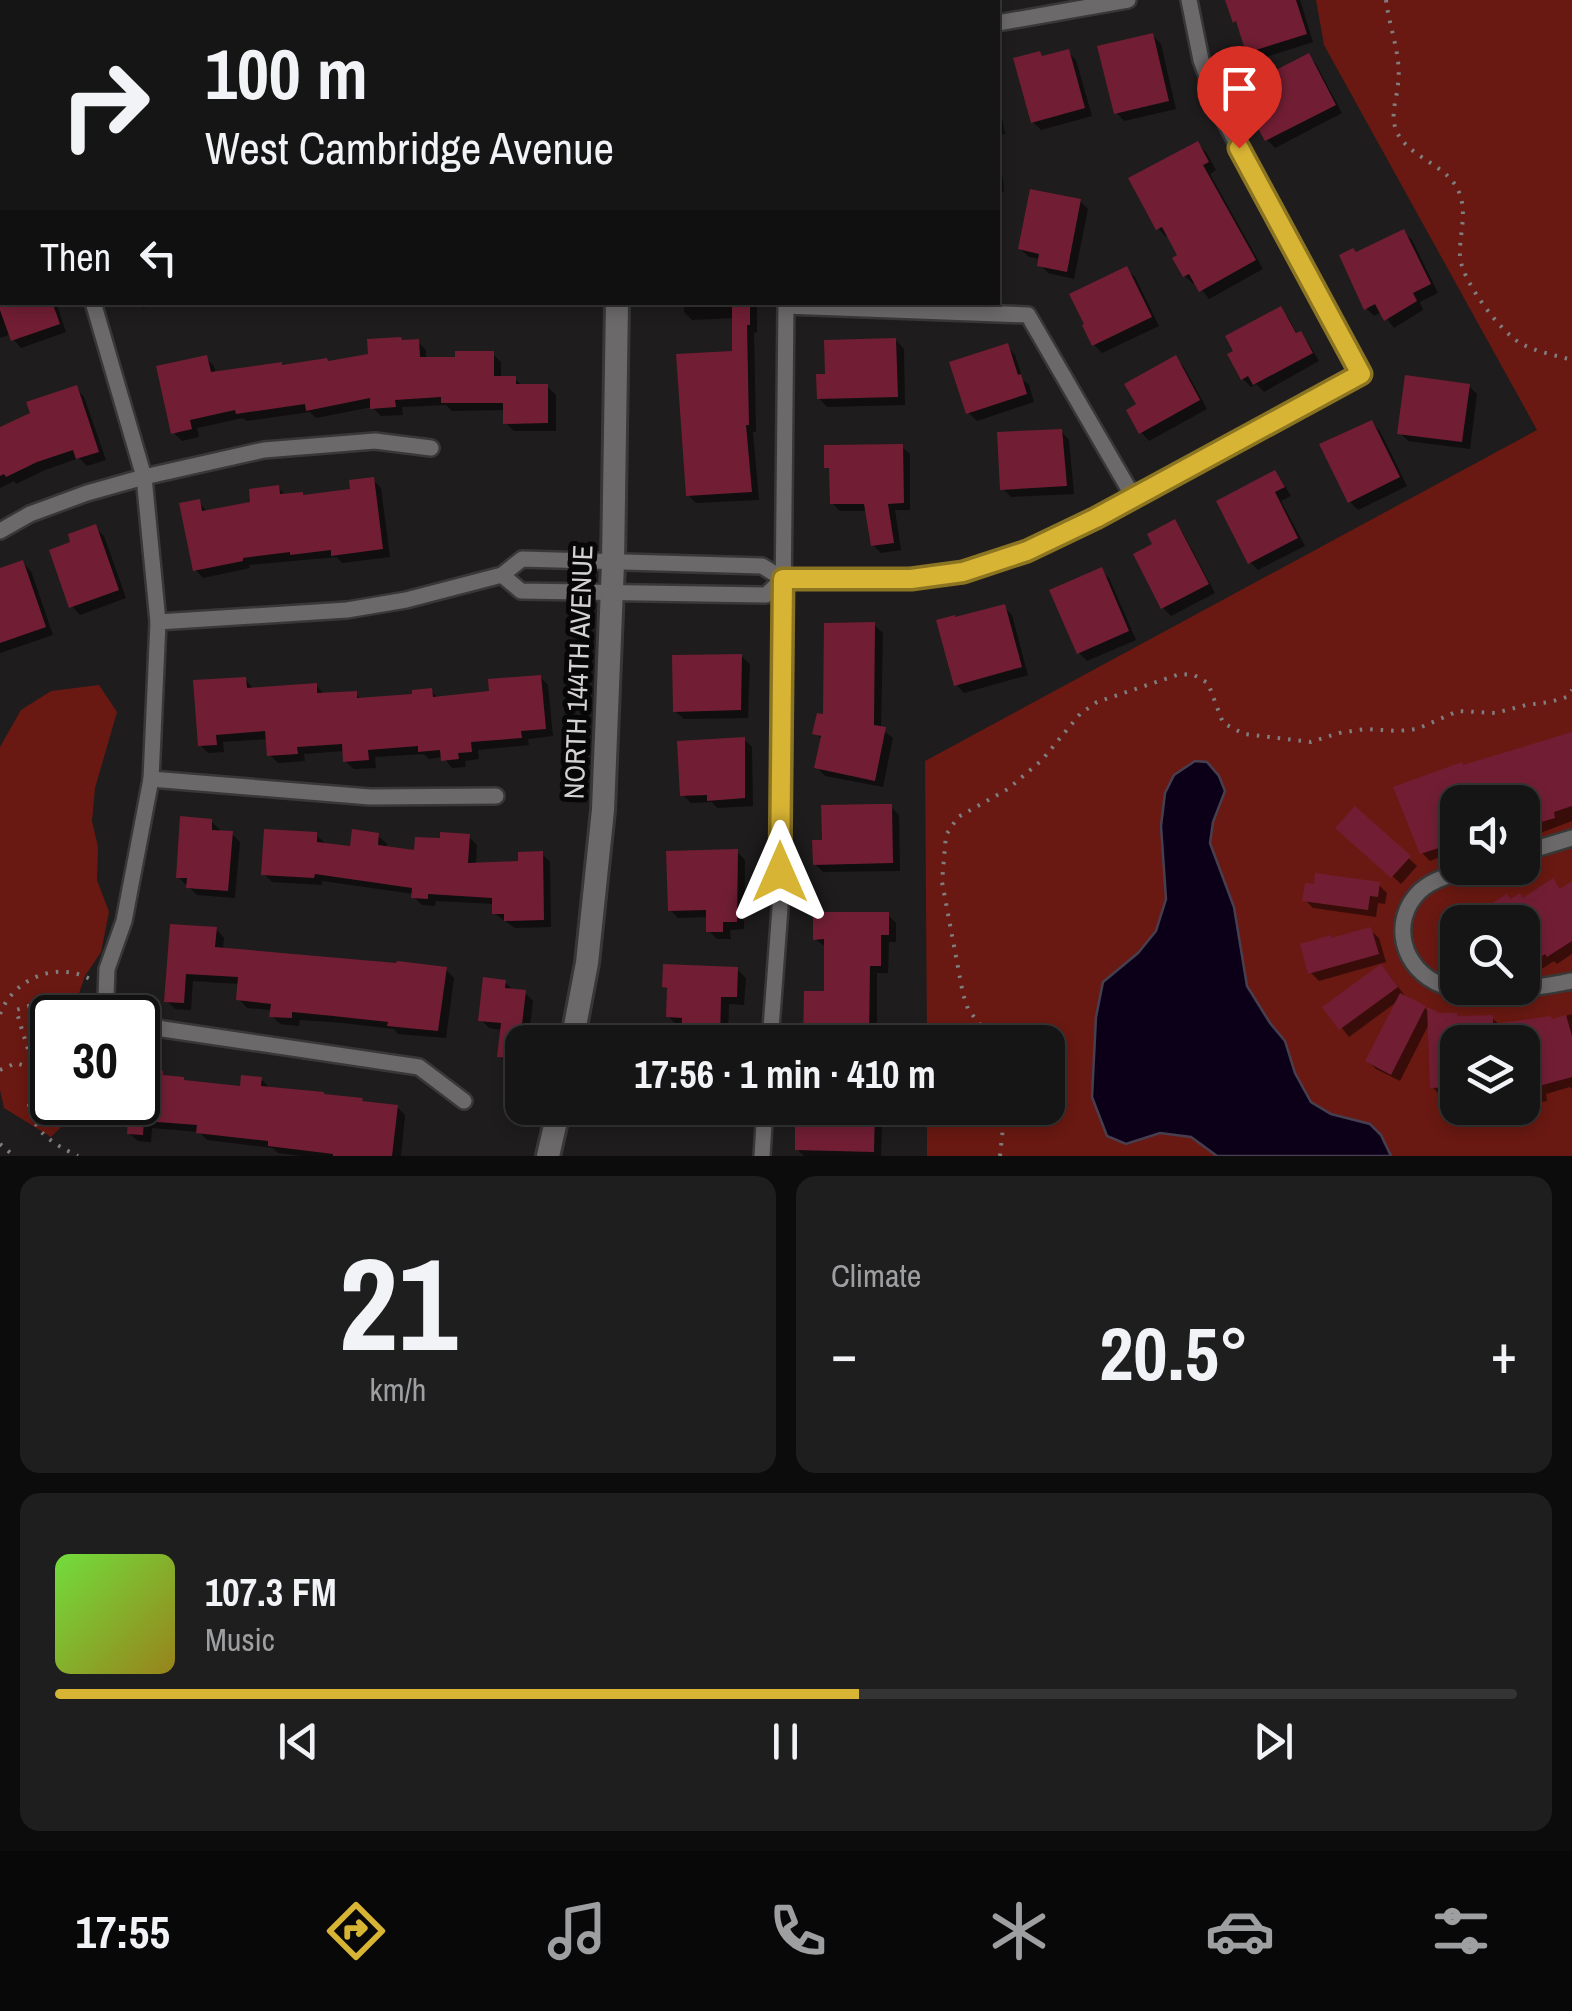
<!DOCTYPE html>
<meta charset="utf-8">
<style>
:root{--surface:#161516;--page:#1f1e1f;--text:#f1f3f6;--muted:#9e9fa1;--line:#353435;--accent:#d8b434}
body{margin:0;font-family:"Archivo Narrow",sans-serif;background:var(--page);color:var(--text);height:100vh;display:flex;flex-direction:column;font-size:38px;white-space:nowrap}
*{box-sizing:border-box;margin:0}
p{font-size:32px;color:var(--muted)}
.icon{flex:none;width:55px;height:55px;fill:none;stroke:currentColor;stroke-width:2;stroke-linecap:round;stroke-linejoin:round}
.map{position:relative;height:1156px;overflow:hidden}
.drawer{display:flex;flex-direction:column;gap:20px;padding:20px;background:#0c0c0c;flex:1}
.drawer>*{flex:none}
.hud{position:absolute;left:0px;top:0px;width:1000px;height:305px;box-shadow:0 5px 15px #0003,0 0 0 2px var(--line);background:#161516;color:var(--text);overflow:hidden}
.buttons{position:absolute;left:1440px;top:785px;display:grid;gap:20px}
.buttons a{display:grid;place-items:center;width:100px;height:100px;border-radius:20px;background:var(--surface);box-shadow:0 5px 15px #0003,0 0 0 2px var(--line);font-size:50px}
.speed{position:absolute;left:30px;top:995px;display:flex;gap:20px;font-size:50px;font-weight:700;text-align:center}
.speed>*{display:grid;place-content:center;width:130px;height:130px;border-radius:50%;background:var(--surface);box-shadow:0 5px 15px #0003,0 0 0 2px var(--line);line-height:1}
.speed .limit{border:5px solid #111;border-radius:15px;background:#fff;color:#111}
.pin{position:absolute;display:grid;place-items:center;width:85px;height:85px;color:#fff;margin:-102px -42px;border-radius:50% 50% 50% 0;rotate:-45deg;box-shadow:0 0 10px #0007}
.pin .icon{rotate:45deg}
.me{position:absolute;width:110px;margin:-55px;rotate:0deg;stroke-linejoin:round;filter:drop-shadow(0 0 8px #0008)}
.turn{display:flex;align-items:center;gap:35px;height:210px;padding:0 40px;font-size:45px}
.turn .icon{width:130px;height:130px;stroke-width:2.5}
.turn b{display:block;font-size:70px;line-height:85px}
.then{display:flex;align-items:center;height:95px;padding:0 40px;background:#0003;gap:20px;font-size:38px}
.big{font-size:75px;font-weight:800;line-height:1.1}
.drawer .card{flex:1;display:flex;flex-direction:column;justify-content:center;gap:15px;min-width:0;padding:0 35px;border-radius:20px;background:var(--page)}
.drawer .dial{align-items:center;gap:0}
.dial b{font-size:130px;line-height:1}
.song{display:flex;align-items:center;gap:30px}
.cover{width:120px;height:120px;border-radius:15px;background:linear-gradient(135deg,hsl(100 70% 55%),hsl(50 70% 35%))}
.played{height:10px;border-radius:5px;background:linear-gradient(90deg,var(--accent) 55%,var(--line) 55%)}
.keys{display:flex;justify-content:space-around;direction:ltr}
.heat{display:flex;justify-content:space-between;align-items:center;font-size:55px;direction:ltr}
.drawer .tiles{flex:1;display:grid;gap:20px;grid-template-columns:1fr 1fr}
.card:last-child{grid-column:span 2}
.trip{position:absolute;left:505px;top:1025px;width:560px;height:100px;border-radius:20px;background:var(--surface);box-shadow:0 5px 15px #0003,0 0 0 2px var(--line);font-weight:800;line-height:100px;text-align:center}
.menu{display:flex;height:160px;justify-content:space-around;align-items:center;background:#090809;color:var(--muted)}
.menu .icon{width:70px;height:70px}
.menu .on{color:var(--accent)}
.menu b{font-size:45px;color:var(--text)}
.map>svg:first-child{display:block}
.green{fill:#691911;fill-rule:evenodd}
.water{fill:#0b0018;stroke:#473f50;stroke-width:2.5}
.shadow{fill:#0007}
.building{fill:#711e34}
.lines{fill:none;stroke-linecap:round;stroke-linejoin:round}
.minor-casing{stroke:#393838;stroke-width:20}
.secondary-casing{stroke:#393838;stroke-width:28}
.path{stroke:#807e7f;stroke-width:4;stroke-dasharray:2.5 8;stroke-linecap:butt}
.minor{stroke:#6b696a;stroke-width:15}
.secondary{stroke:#6b696a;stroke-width:22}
.route-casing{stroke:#8c7522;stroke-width:25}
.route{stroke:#d8b434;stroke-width:18}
.labels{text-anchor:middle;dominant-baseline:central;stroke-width:10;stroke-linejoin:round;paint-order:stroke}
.street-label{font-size:28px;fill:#d4d2d3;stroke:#080707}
</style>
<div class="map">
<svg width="1572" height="1156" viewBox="0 0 1572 1156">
<rect width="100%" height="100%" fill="#1e1c1d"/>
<g class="green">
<path d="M1316,0H1572V1156H927V1108H1048V1042H927L925,761L1537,430L1324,45ZM1458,802H1522V868H1458ZM1458,922H1522V988H1458ZM1458,1042H1522V1108H1458Z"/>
<path d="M99,685L117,712L95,788L92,821L98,847L97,880L109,912L101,952L85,976L75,1005L79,1017L52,1018V1102L81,1103L79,1109L51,1137L4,1108L0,1090V747L21,710L51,691Z"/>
</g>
<path class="water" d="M1195,761L1207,762L1219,776L1225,791L1213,822L1210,843L1234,907L1247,986L1270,1023L1285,1041L1295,1073L1311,1102L1331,1114L1370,1124L1381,1135L1391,1156H1217L1191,1137L1160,1133L1126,1144L1107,1136L1092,1097L1096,1017L1103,982L1138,953L1156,931L1166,899L1161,826L1165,793L1174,775Z"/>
<g class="shadow">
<path d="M39,0H94V2H32Z"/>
<path d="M264,0H325L324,2H263Z"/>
<path d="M358,0H414L415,2H358Z"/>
<path d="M486,0H540V2H488Z"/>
<path d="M746,0H809L810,2H747Z"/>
<rect x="836" y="0" width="65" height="2"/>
<path d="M944,0H981V2H947Z"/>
<path d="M1228,0H1300L1313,42L1257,60L1248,52L1241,28L1235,21Z"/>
<path d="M1152,35L1161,44L1176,109L1124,121L1116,112Z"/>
<path d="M1068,52L1076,60L1092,116L1041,130L1033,122L1044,58Z"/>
<path d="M1308,56L1316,64L1342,113L1275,148L1267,140Z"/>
<path d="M998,94L1005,134L998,136Z"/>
<path d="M0,140L2,145V211L0,212Z"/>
<path d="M1198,144L1206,152L1216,170L1210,174L1263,269L1209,299L1196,282L1193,284L1185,276L1181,256L1169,235L1166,237L1158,228Z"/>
<path d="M998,176L1003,177L1004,192H998Z"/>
<path d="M1080,201L1088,209L1074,279L1048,273L1040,265L1041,259L1029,257L1020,249Z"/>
<path d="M1403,232L1412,240L1438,293L1420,302L1423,310L1394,328L1382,312L1374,316L1366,308L1357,255Z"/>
<path d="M1126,269L1135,277L1159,326L1102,353L1094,345Z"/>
<path d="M2,286V302H56L66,332L21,348L13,339L11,334L0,338V287Z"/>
<path d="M138,302H164L143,308Z"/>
<path d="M684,302H757V332L754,333L756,432H753L759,500L696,503L688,495L735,353V318L692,320L684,312Z"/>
<path d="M1280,309L1288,317L1298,335L1300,334L1308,342L1319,361L1264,392L1256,384L1251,387L1243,379Z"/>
<path d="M896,340L904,349L905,405L827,407L819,398Z"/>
<path d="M403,342H418L426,350V359H458L493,354L501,362V379H515L523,386H547L556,395V431H514L506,423V410L452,411L446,405L402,407L403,415L381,416L372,407L316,418L310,412L247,421L243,418L197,428L199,437L182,441L173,432L206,358L214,366L216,374L329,363L370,356Z"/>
<path d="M1007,346L1015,355L1023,380L1029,385L1034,402L977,421L968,412Z"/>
<path d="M1176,358L1184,367L1207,409L1149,441L1141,432L1139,405Z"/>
<path d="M1469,386L1477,394L1470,449L1408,441L1400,433Z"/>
<path d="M76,388L84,397L106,460L87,466L79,458L45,470L16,484L14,481L0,488V430Z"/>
<path d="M1372,423L1380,431L1407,486L1358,510L1350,502Z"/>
<path d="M1061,431L1069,440L1074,494L1011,497L1002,488Z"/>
<path d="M902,447L910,454V510H895L901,550L881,553L873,545L867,511H840L832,503V472L827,467Z"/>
<path d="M1275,473L1282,481L1291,496L1281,501L1305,546L1258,570L1250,562Z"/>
<path d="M373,480L381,488L390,557L342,563L337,557L249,565L250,568L203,578L195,569L199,502L208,513L253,504L278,488L287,496L305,497L353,491Z"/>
<path d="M1174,522L1182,531L1215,593L1171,616L1163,608L1156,545Z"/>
<path d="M95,527L104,536L126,598L80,615L72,606L74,544Z"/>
<path d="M23,563L31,571L53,635L0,653V571Z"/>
<path d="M1101,570L1109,578L1136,640L1087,661L1079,653Z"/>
<path d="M1004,607L1012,615L1028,675L964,693L956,684Z"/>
<path d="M874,625L883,633L881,729L893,738L883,787L825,776L817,767L823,740L815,733L826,717Z"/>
<path d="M741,656L750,664L748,718L684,719L675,711Z"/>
<path d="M540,677L548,685L553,736L528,739L529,745L478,750L479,759L465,761L466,767L452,768L443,757L429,759L424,754L375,757L376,768L354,769L345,761V751L304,754L305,761L278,763L270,755L268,739L223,742L224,752L208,753L200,745L245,679L254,690L316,685L324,694H356L362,700L415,696L431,691L439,699L492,694Z"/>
<path d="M1572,734V821L1522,840V802H1458V857L1450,860L1445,855L1430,861L1422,853L1464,768Z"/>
<path d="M744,739L752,747L753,806L717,808L712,802L691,803L683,795Z"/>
<path d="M891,807L899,815L900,871L823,872L815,864L824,843Z"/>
<path d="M1355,809L1417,866L1401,884L1339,827Z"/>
<path d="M211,821L220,830L219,833L232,834L240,842L235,898L197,895L178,877Z"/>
<path d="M316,835L325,843L352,849L378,836L387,844L386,849L417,853L468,836L477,845L476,865L520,864L542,854L550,862L551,927L515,928L494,913V904L436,901L435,906L422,905L414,897V894L322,881V885L272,882L264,874Z"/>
<path d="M737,852L745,860L744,929L730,930L731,939H717L709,931V917L678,918L670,910Z"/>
<path d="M1553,881L1562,891L1572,884V954L1557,964L1554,961L1540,970L1532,962L1522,922H1507L1495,904L1524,901Z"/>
<path d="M1379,885L1387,893L1385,904L1378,903L1376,917L1313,908L1305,900Z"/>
<path d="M888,915L896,923V942H889L888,973H877V1042H806V993H826V947L815,939Z"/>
<path d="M216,929L224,938L223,950L446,970L454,978L446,1038L398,1034L394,1029L343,1023L300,1020L299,1026L280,1024L272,1016V1010L247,1008L239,999L240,984L193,981L191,1010L175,1009L167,1001Z"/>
<path d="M1370,930L1379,938L1386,962L1319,981L1310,972L1332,941Z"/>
<path d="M737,969L746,978L744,1005L729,1004L728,1039L731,1042H684L685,1025H677L668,1016L669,992L664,986Z"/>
<path d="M1389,975L1405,996L1403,997L1425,1008L1430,1013L1459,1018H1492L1501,1026L1552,1020L1572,1014V1089L1570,1087L1546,1094L1547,1101L1522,1105V1042H1458V1094L1440,1095L1432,1087L1430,1022L1400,1081L1376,1069L1368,1061L1398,1001L1349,1037L1325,1007Z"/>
<path d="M505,982L514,991L525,993L533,1001L528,1042H522V1066L508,1065L499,1056L502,1030L489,1028L481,1020Z"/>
<path d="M138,1071L162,1073L166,1078L186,1082L242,1089L261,1079L271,1089L397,1107L405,1115L401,1156H301L278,1153L273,1148L207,1140L199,1132L152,1128L151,1142L138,1141L129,1133L138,1102Z"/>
<path d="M656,1108H733L732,1122L664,1118Z"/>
<path d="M802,1108H871V1113L882,1121L881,1156H804L797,1149L802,1128Z"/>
</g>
<g class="building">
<path d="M1225,0H1296L1307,34L1246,53L1236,21L1233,23Z"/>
<path d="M1153,33L1169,101L1114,114L1097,46Z"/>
<path d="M1069,49L1085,108L1031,123L1013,58L1040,51L1042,56Z"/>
<path d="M1309,53L1336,105L1265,141L1254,121L1258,119L1243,87Z"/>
<path d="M1198,141L1209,162L1203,165L1256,260L1199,292L1189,274L1183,277L1172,258L1177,255L1162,227L1156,230L1128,178Z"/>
<path d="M1030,189L1081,199L1067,272L1037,266L1039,254L1018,249Z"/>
<path d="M1404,229L1431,284L1413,293L1417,301L1384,321L1375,304L1364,310L1339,255L1353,248L1356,252Z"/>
<path d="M1127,266L1152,317L1092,346L1082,325L1084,324L1069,294Z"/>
<path d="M0,302H52L60,324L11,341L0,310Z"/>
<path d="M732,302H750V325H747L749,425H746L752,492L686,496L676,354L732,351Z"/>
<path d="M1281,306L1296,333L1301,331L1313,353L1253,385L1248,376L1241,380L1227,354L1233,351L1225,336Z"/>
<path d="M401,337L402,340L419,339L420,357H455V351H494V376H516V384H548V423L503,424V403H441V397L395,400L396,407L370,409V398L306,411L305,404L236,414L235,410L190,420L192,429L171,434L156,366L207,355L211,372L282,362V365L327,358L328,361L368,354L367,339Z"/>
<path d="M896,338L898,397L817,399L816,374H825L824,340Z"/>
<path d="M1008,343L1018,375L1021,374L1027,394L966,414L949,362Z"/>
<path d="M1176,355L1200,400L1139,434L1126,410L1136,404L1124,384Z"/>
<path d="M1405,375L1470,384L1462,442L1397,434Z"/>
<path d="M77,385L99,452L76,459L73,450L37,462L6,477L4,474L0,476V427L30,413L26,402Z"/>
<path d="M1372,420L1400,477L1348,503L1319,444Z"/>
<path d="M1062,429L1067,486L1000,490L997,432Z"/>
<path d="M903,444L904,503L888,504L894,543L871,546L864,504H830L829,468H824V445Z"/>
<path d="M1275,470L1285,487L1275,492L1298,538L1248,564L1216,501Z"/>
<path d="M374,477L383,549L331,556V550L290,555V552L243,558V561L193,571L179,503L200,499L202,511L250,502L249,489L279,485L280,494L303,492V495L350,489L349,480Z"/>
<path d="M1175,519L1209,584L1161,609L1133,554L1152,544L1147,534Z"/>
<path d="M96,524L119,590L69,608L49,550L70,542L68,534Z"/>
<path d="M23,560L46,627L0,643V568Z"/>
<path d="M1102,567L1129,631L1077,654L1049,590Z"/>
<path d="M1005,604L1022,667L954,686L936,620L955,615V617Z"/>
<path d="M875,622L874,725L886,727L875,781L814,768L821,736L812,734L817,713L823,714L824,623Z"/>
<path d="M742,654L741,710L673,712L672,655Z"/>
<path d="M541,675L546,729L521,731L522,738L471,742L472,752L458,753L459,759L441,761L440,750L418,752V746L368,750L369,760L343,762L342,744L297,747L298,754L267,756L265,731L216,735L217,745L198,746L193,680L246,677L247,688L317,683V693L357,691V698L412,694V690L432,688L433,697L489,691L488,679Z"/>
<path d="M1572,732V806L1554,812L1555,818L1528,826L1522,802H1458V842L1420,854L1393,787L1462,762L1463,765Z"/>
<path d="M745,737V798L707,801V795L680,796L677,741Z"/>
<path d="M878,804H892L893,863L813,865L812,840H822L821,805Z"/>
<path d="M1355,806L1411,856L1391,878L1335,828Z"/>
<path d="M180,816L212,819V830L233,831L228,891L186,888L187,878H176Z"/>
<path d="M264,829L317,832V842L350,846L352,829L379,833L378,845L414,850L415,837L440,838V832L470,834L468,863L518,861V852L543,851L544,920L504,921V914H492V898L428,894V899L411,898L412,888L315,874L314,878L261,875Z"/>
<path d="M738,849L737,922H723V932H706V910L668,911L666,851Z"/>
<path d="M1315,873L1380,882L1378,897L1370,896L1368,910L1302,901L1305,883L1314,884Z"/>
<path d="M1553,878L1560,889L1572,881V941L1547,957L1545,954L1530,964L1522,952V922H1504L1492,903L1507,894L1510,899L1520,893L1523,898Z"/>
<path d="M813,912H889V935H881V966H870L869,1042H803L804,991H824V939L813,940Z"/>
<path d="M170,924L217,927L215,947L396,963L397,961L447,967L438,1031L387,1026L388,1022L333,1016L292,1012V1018L269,1017L271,1004L236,1000L238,977L186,974L184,1003L164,1002Z"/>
<path d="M1371,927L1379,954L1308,974L1300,944L1331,935V938Z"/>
<path d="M663,964L738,967L737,997H721L720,1042H681L682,1018L666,1017L667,988L662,987Z"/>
<path d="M1381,964L1398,987L1339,1030L1322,1007Z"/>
<path d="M483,977L506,980L505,988L526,990L518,1059L497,1057L501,1023L478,1021Z"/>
<path d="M1400,993L1426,1006L1391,1075L1365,1061Z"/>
<path d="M1427,1007L1440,1013H1457V1016L1493,1015V1024L1551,1016L1552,1019L1566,1015L1572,1036V1077L1539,1086L1540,1094L1522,1096V1042H1458V1087L1430,1088Z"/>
<path d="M138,1069L163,1071V1075L184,1077V1080L240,1086L241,1075L262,1077L261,1086L324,1092V1094L363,1098L362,1101L398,1105L392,1156H333V1154L268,1146V1141L196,1133L197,1125L144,1121L143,1135L127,1134L129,1102H138Z"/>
<path d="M800,1108H864V1110H875L874,1152L795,1150V1125H799Z"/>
</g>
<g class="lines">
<g class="minor-casing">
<g id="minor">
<path d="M444,0V2"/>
<path d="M998,23L1128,0"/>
<path d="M0,42L2,49"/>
<path d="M0,238L2,237"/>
<path d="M93,302L144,477L158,622L151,779L124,921L107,969L106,996L120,1016L125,1018"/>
<path d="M786,306L1028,315L1134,498"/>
<path d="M0,531L30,514L87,493L144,477L264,450L375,441L431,448"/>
<path d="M502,575L521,591L766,595L783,579"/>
<path d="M158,622L347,610L406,600L502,575L522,559L762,566L783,579H911L963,571L1027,551L1096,518L1361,374L1222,116L1201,60L1189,0"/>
<path d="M151,779L370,797L496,796"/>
<path d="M1522,853L1572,838"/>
<path d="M1477,868C1458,873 1435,877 1420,891C1389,921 1402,970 1442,985C1481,999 1532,988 1572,981"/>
<path d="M138,1021L163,1029L419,1067L464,1101"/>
<path d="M770,1042L780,908L786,302"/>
<path d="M762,1156L765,1108"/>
</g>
</g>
<g class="secondary-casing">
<g id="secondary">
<path d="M623,2L624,0"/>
<path d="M572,1042L587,963L603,810L613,563L617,302"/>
<path d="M548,1156L559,1108"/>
</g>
</g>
<g class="path">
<path d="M1386,0C1389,27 1402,57 1398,84C1397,99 1390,114 1396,130C1408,159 1450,164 1460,195C1467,215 1459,236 1460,256C1461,280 1500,331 1520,343C1536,352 1555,355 1572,360"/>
<path d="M0,1014C14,978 56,961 90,979"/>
<path d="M993,1042L968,1009L963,994L942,882L946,835L958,817L1008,789L1042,760L1080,714L1097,702L1180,674L1194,675L1208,683L1223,723L1244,734L1311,742L1339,733L1365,729L1398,731L1417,729L1458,711L1495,713L1526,705L1550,702L1567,697L1572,690"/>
<path d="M34,1069L16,1010L58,997"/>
<path d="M0,1070L16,1063L32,1068C42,1082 37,1092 29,1104C33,1133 54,1144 78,1156"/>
<path d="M0,1144L14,1156"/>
<path d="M1000,1156L1005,1108"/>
</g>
<use href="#minor" class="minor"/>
<use href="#secondary" class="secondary"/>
</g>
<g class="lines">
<g class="route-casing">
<path id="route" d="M780,872L783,579H911L963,572L1027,551L1096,518L1361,374L1239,148"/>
</g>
<use href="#route" class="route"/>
</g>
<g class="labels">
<g class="street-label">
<text transform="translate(578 672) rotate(-88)">NORTH 144TH AVENUE</text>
</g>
</g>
</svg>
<div class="buttons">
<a><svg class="icon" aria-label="sound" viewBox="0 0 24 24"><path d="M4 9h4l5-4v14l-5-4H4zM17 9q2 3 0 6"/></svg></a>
<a><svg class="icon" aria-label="search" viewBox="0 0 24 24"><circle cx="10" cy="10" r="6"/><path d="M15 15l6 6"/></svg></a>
<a><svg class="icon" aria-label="layers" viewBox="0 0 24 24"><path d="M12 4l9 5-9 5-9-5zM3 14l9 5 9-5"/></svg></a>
</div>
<div class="speed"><div class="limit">30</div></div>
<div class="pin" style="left:1239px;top:148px;background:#d93025"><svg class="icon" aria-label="arrive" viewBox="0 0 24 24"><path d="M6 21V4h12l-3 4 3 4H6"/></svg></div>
<svg class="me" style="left:780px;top:872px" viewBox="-20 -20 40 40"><path d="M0-17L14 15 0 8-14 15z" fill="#d8b434" stroke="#fff" stroke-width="4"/></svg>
<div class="trip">17:56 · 1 min · 410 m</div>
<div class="hud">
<div class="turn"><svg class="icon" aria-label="right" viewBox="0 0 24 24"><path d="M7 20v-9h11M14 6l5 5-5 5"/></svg><div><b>100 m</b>West Cambridge Avenue</div></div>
<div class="then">Then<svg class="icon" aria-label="left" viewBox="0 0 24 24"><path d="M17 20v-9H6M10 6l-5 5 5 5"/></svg></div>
</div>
</div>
<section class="drawer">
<div class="tiles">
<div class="card dial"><b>21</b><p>km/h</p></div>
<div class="card"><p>Climate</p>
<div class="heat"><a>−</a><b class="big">20.5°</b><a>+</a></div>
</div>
<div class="card">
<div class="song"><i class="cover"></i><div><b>107.3 FM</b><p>Music</p></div></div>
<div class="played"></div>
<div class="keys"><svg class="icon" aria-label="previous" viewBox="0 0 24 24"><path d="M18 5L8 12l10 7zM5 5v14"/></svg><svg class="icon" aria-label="pause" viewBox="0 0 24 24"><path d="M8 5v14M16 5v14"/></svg><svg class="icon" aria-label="next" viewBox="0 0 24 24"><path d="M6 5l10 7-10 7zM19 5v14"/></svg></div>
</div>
</div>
</section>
<nav class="menu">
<b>17:55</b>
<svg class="icon on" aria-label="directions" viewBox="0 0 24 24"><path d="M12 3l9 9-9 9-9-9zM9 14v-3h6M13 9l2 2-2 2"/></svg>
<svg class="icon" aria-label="music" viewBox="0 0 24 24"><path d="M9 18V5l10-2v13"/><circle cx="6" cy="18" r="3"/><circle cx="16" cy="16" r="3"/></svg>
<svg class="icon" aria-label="phone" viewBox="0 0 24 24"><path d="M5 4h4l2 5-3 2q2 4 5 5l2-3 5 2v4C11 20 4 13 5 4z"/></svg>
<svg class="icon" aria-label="climate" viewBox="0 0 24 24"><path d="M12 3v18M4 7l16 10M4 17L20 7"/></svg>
<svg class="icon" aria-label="car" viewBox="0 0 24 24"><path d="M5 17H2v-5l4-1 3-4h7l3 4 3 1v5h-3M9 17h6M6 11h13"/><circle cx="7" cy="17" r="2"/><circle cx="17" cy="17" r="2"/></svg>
<svg class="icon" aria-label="filters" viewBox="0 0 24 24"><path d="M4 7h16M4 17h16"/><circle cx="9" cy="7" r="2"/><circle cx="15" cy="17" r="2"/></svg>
</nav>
